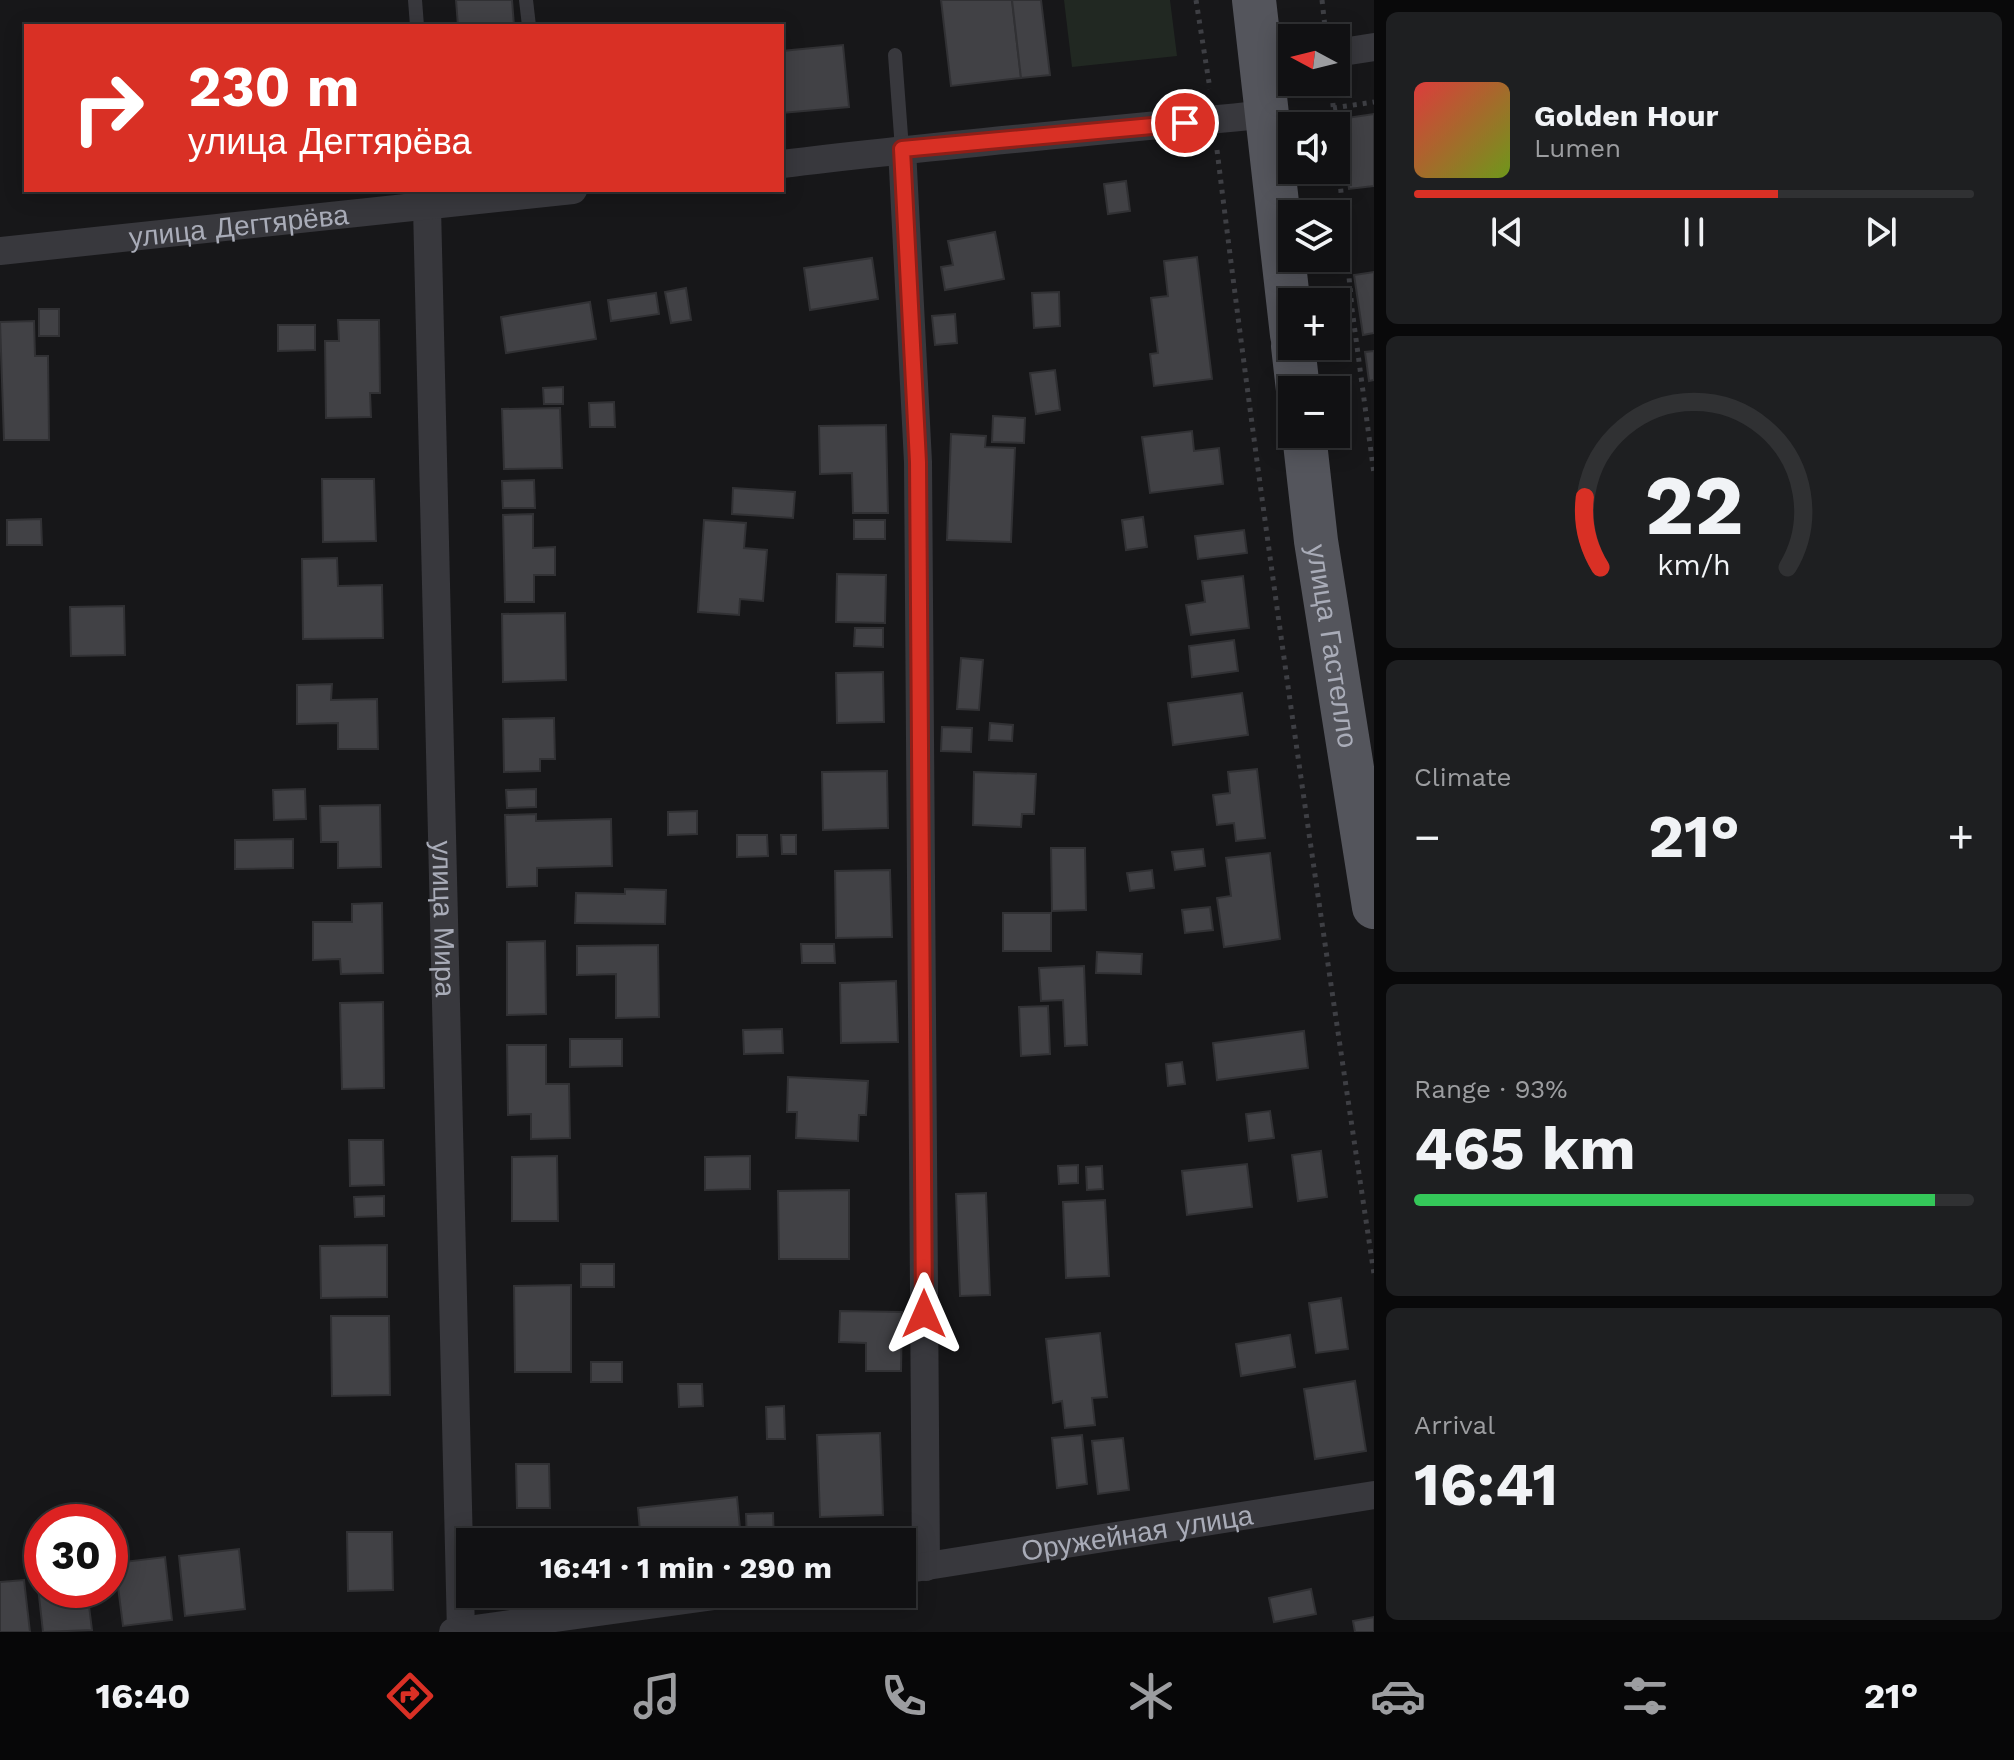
<!DOCTYPE html>
<meta charset="utf-8">
<style>
:root{--surface:#111113;--page:#1e1f21;--text:#f1f3f6;--muted:#9c9da0;--line:#303133;--accent:#d93025}
body{margin:0;font-family:"Work Sans",sans-serif;background:var(--page);color:var(--text);height:100vh;display:flex;flex-direction:column;font-size:30px;white-space:nowrap}
*{box-sizing:border-box;margin:0}
p{font-size:26px;color:var(--muted)}
.icon{flex:none;width:44px;height:44px;fill:none;stroke:currentColor;stroke-width:2;stroke-linecap:round;stroke-linejoin:round}
.map{position:relative;flex:1;overflow:hidden}
.sheet{display:flex;flex-direction:column;gap:12px;padding:12px;background:#09090a;width:640px}
.sheet>*{flex:none}
.top-card{position:absolute;left:24px;top:24px;width:760px;height:168px;border-radius:0px;box-shadow:0 4px 20px #0003,0 0 0 2px var(--line);background:#d93025;color:#fff;overflow:hidden}
.needle{width:52px;rotate:277deg}
.fabs{position:absolute;left:1278px;top:24px;display:grid;gap:16px}
.fabs a{display:grid;place-items:center;width:72px;height:72px;border-radius:0px;background:var(--surface);box-shadow:0 4px 20px #0003,0 0 0 2px var(--line);font-size:40px}
.speed{position:absolute;left:24px;top:1504px;display:flex;gap:16px;font-size:40px;font-weight:700;text-align:center}
.speed>*{display:grid;place-content:center;width:104px;height:104px;border-radius:50%;background:var(--surface);box-shadow:0 4px 20px #0003,0 0 0 2px var(--line);line-height:1}
.speed .limit{border:12px solid #d22;background:#fff;color:#111}
.pin{position:absolute;display:grid;place-items:center;width:68px;height:68px;color:#fff;margin:-34px;border:4px solid #fff;border-radius:50%;box-shadow:0 2px 8px #0007}
.me{position:absolute;width:88px;margin:-44px;rotate:0deg;stroke-linejoin:round;filter:drop-shadow(0 0 6px #0008)}
.turn{display:flex;align-items:center;gap:28px;height:168px;padding:0 32px;font-size:36px}
.turn .icon{width:104px;height:104px;stroke-width:2.5}
.turn b{display:block;font-size:56px;line-height:68px}
.big{font-size:60px;font-weight:700;line-height:1.1}
.sheet .tile{flex:1;display:flex;flex-direction:column;justify-content:center;gap:12px;min-width:0;padding:0 28px;border-radius:12px;background:var(--page)}
.sheet .dial{align-items:center;gap:0}
.dial svg{height:208px;overflow:visible;fill:none;stroke:var(--line);stroke-width:7;stroke-linecap:round;text-anchor:middle}
.dial text{fill:var(--text);stroke:none}
.song{display:flex;align-items:center;gap:24px}
.cover{width:96px;height:96px;border-radius:12px;background:linear-gradient(135deg,hsl(0 70% 55%),hsl(80 70% 35%))}
.played{height:8px;border-radius:4px;background:linear-gradient(90deg,var(--accent) 65%,var(--line) 65%)}
.keys{display:flex;justify-content:space-around;direction:ltr}
.heat{display:flex;justify-content:space-between;align-items:center;font-size:44px;direction:ltr}
.charge{height:12px;border-radius:6px;background:linear-gradient(90deg,#34c759 93%,var(--line) 0)}
.trip{position:absolute;left:456px;top:1528px;width:460px;height:80px;border-radius:0px;background:var(--surface);box-shadow:0 4px 20px #0003,0 0 0 2px var(--line);font-weight:700;line-height:80px;text-align:center}
.menu{display:flex;height:128px;justify-content:space-around;align-items:center;background:#070708;color:var(--muted)}
.menu .icon{width:56px;height:56px}
.menu .active{color:var(--accent)}
.menu b{font-size:36px;color:var(--text)}
main{display:flex;flex:1;min-height:0}
.map>svg:first-child{display:block}
.green{fill:#212822}
.building{fill:#414145;stroke:#313134;stroke-width:2}
.lines{fill:none;stroke-linecap:round;stroke-linejoin:round}
.path{stroke:#3e3f44;stroke-width:5;stroke-dasharray:4 6;stroke-linecap:butt}
.lane{stroke:#38383d;stroke-width:14}
.street{stroke:#38383d;stroke-width:28}
.primary{stroke:#54555c;stroke-width:44}
.route-casing{stroke:#8d1f18;stroke-width:20}
.route{stroke:#d93025;stroke-width:14}
.labels{text-anchor:middle;dominant-baseline:central;stroke-width:7;stroke-linejoin:round;paint-order:stroke}
.street-label{font-size:28px;fill:#a9acb8;stroke:#121214}
</style>
<main>
<div class="map">
<svg width="1374" height="1632" viewBox="0 0 1374 1632">
<rect width="100%" height="100%" fill="#171719"/>
<path class="green" d="M1064,0H1170L1177,56L1072,67Z"/>
<g class="building">
<path d="M456,0H512L514,26H458Z"/>
<path d="M941,0H1012L1021,78L951,86Z"/>
<path d="M1012,0H1041L1050,75L1021,78Z"/>
<path d="M843,45L849,107L782,113V51Z"/>
<path d="M1374,114V186L1349,189L1340,119Z"/>
<path d="M1126,181L1130,211L1108,214L1104,184Z"/>
<path d="M995,232L1004,279L945,290L941,267L953,265L948,241Z"/>
<path d="M1197,257L1212,379L1154,386L1150,354L1158,353L1151,298L1168,296L1164,261Z"/>
<path d="M872,258L878,299L810,310L804,268Z"/>
<path d="M1374,272V333L1363,335L1354,275Z"/>
<path d="M686,288L691,320L671,323L665,292Z"/>
<path d="M1059,292L1060,326L1034,328L1032,293Z"/>
<path d="M656,293L659,314L611,321L608,300Z"/>
<path d="M590,302L596,339L506,353L501,317Z"/>
<rect x="39" y="309" width="20" height="27"/>
<path d="M955,314L957,343L935,345L932,316Z"/>
<path d="M338,320H379L380,393H370L371,417L326,418L325,341H339Z"/>
<path d="M34,321L35,356H48L49,440H4L0,322Z"/>
<path d="M278,325H315V350L278,351Z"/>
<path d="M1374,351V380L1369,381L1365,352Z"/>
<path d="M1055,370L1060,410L1036,414L1030,373Z"/>
<path d="M563,387V404H544L543,388Z"/>
<path d="M614,402L615,427H590L589,403Z"/>
<path d="M560,408L562,468L504,469L502,409Z"/>
<path d="M993,416L1025,418L1024,443L992,442Z"/>
<path d="M886,425L888,513H853L852,473L820,474L819,426Z"/>
<path d="M1192,431L1194,451L1219,448L1223,484L1150,493L1142,437Z"/>
<path d="M951,434L986,436L985,447L1015,448L1011,542L947,540Z"/>
<path d="M322,479H374L376,541L323,542Z"/>
<path d="M534,480L535,508H503L502,481Z"/>
<path d="M733,488L795,492L793,518L732,514Z"/>
<path d="M533,514V548L555,547V575H534V602H505L503,515Z"/>
<path d="M1143,517L1147,547L1126,550L1122,520Z"/>
<path d="M41,519L42,545H7V520Z"/>
<path d="M704,520L746,523L744,548L767,550L763,601L740,599L739,615L698,612Z"/>
<rect x="854" y="520" width="31" height="19"/>
<path d="M1244,530L1247,553L1198,559L1195,536Z"/>
<path d="M337,558L338,586L382,585L383,638L303,639L302,559Z"/>
<path d="M837,574L886,575L885,623L836,622Z"/>
<path d="M1243,576L1249,628L1191,635L1186,605L1205,602L1202,581Z"/>
<path d="M124,606L125,655L71,656L70,607Z"/>
<path d="M565,613L566,680L503,682L502,614Z"/>
<path d="M855,628H883V647L854,646Z"/>
<path d="M1234,640L1238,671L1192,677L1189,646Z"/>
<path d="M961,658L983,660L979,710L957,709Z"/>
<path d="M883,672L884,722L837,723L836,673Z"/>
<path d="M332,684L331,700L377,699L378,749H338V723L297,724V685Z"/>
<path d="M1242,693L1248,735L1173,745L1168,703Z"/>
<path d="M554,718L555,759H540V771L504,772L503,719Z"/>
<path d="M990,723L1013,725L1012,741L989,740Z"/>
<path d="M942,727L972,728L971,752L941,751Z"/>
<path d="M1257,769L1265,838L1236,841L1234,823L1217,825L1213,795L1230,793L1228,772Z"/>
<path d="M887,771L888,828L823,830L822,772Z"/>
<path d="M974,772L1036,774L1034,814H1022L1021,827L973,825Z"/>
<path d="M305,789L306,819L274,820L273,790Z"/>
<path d="M536,789V807L507,808L506,790Z"/>
<path d="M380,805L381,867L338,868V842H321L320,806Z"/>
<path d="M697,811V834L668,835V812Z"/>
<path d="M536,814V821L611,819L612,866L537,868V886L507,887L505,815Z"/>
<path d="M737,835H767L768,856L737,857Z"/>
<path d="M781,835H796V854H782Z"/>
<path d="M293,839V868L235,869V840Z"/>
<path d="M1051,848H1085L1086,910L1052,911Z"/>
<path d="M1203,849L1205,866L1175,870L1172,852Z"/>
<path d="M1270,853L1280,939L1224,947L1217,898L1231,896L1226,858Z"/>
<path d="M890,870L892,937L836,938L835,871Z"/>
<path d="M1152,870L1154,888L1130,891L1127,873Z"/>
<path d="M625,889L666,890L665,924L575,923L576,893L625,894Z"/>
<path d="M382,903L383,973L341,974L340,959L313,960V922H352V904Z"/>
<path d="M1210,907L1213,930L1185,933L1182,910Z"/>
<rect x="1003" y="913" width="48" height="38"/>
<path d="M545,941L546,1014L507,1015V942Z"/>
<path d="M801,944H834L835,963H802Z"/>
<path d="M658,945L659,1017L616,1018V974L577,975V946Z"/>
<path d="M1097,952L1142,954L1141,974L1096,973Z"/>
<path d="M1084,966L1087,1045L1065,1046L1063,1000L1041,1001L1039,968Z"/>
<path d="M896,981L898,1042L841,1043L840,983Z"/>
<path d="M383,1002L384,1088L342,1089L340,1003Z"/>
<path d="M1048,1006L1050,1054L1021,1056L1019,1007Z"/>
<path d="M782,1029L783,1053L744,1054L743,1030Z"/>
<path d="M1304,1031L1308,1068L1217,1080L1213,1043Z"/>
<path d="M570,1039H622V1066L570,1067Z"/>
<path d="M507,1045H546V1084H569L570,1138L531,1139V1114L508,1115Z"/>
<path d="M1182,1062L1185,1084L1168,1086L1166,1064Z"/>
<path d="M788,1077L868,1081L866,1115H859L858,1141L796,1138L797,1112H787Z"/>
<path d="M1270,1111L1274,1138L1249,1141L1246,1114Z"/>
<path d="M349,1140H383L384,1185L350,1186Z"/>
<path d="M1321,1151L1327,1197L1298,1201L1292,1155Z"/>
<path d="M557,1156L558,1221H512V1157Z"/>
<path d="M750,1156V1189L705,1190V1157Z"/>
<path d="M1247,1164L1252,1207L1187,1215L1182,1171Z"/>
<path d="M1078,1165V1183L1059,1184L1058,1166Z"/>
<path d="M1102,1166L1103,1189L1087,1190L1086,1167Z"/>
<path d="M849,1190V1259H779L778,1191Z"/>
<path d="M986,1193L990,1295L960,1296L956,1194Z"/>
<path d="M384,1196V1216L355,1217L354,1197Z"/>
<path d="M1105,1200L1109,1276L1066,1278L1063,1202Z"/>
<path d="M387,1245V1297L321,1298L320,1246Z"/>
<rect x="581" y="1264" width="33" height="23"/>
<path d="M571,1285V1372H515L514,1286Z"/>
<path d="M1341,1298L1348,1349L1316,1353L1309,1303Z"/>
<path d="M840,1311L902,1312L901,1371H866V1343L839,1342Z"/>
<path d="M331,1316H389L390,1395L332,1396Z"/>
<path d="M1100,1333L1107,1397L1092,1398L1095,1425L1065,1428L1062,1401L1053,1403L1046,1339Z"/>
<path d="M1290,1335L1295,1367L1241,1376L1236,1344Z"/>
<rect x="591" y="1362" width="31" height="20"/>
<path d="M1355,1381L1366,1451L1315,1459L1304,1389Z"/>
<path d="M678,1384H702L703,1406L679,1407Z"/>
<path d="M784,1406L785,1439H767L766,1407Z"/>
<path d="M880,1433L883,1515L820,1517L817,1435Z"/>
<path d="M1082,1435L1087,1484L1057,1488L1052,1438Z"/>
<path d="M1123,1438L1129,1490L1098,1494L1092,1441Z"/>
<path d="M516,1464H549L550,1508H517Z"/>
<path d="M737,1497L741,1539L711,1542H641L638,1508Z"/>
<path d="M773,1513L774,1542H747L746,1514Z"/>
<path d="M347,1532H392L393,1590L348,1591Z"/>
<path d="M596,1539V1542H517V1540Z"/>
<path d="M239,1549L245,1609L185,1616L179,1556Z"/>
<path d="M165,1557L172,1620L123,1626L115,1563Z"/>
<path d="M37,1578H42V1590H87L92,1630L43,1632Z"/>
<path d="M24,1580L30,1632H0V1582Z"/>
<path d="M1311,1589L1316,1614L1274,1622L1269,1598Z"/>
<path d="M1374,1617V1632H1355L1353,1621Z"/>
</g>
<g class="lines">
<g class="path">
<path d="M1196,0L1210,89"/>
<path d="M1322,0L1325,27"/>
<path d="M1331,83L1335,126"/>
<path d="M1333,108L1374,102"/>
<path d="M1336,139L1352,309L1374,474"/>
<path d="M1217,150C1263,526 1318,900 1374,1274"/>
</g>
<g class="lane">
<path d="M415,0L417,26"/>
<path d="M526,0L529,26"/>
<path d="M895,55L902,149"/>
</g>
<g class="street">
<path d="M1336,53L1374,47"/>
<path d="M1262,63L1292,59"/>
<path d="M902,149L918,462L926,1567"/>
<path d="M782,164C944,144 1106,131 1268,114"/>
<path id="s1" d="M427,207L461,1632"/>
<path id="s2" d="M0,251L573,190"/>
<path id="s3" d="M902,1570L1374,1495"/>
<path d="M453,1632L729,1594"/>
</g>
<g class="primary">
<path d="M1254,0L1292,335"/>
<path d="M1293,346L1298,390"/>
<path id="s4" d="M1304,434L1316,541L1374,907"/>
</g>
</g>
<g class="lines">
<g class="route-casing">
<path id="route" d="M924,1314L918,462L902,149L1185,123"/>
</g>
<use href="#route" class="route"/>
</g>
<g class="labels">
<g class="street-label">
<text stroke="none"><textPath href="#s2" startOffset="240">улица Дегтярёва</textPath></text>
<text stroke="none"><textPath href="#s4" startOffset="214">улица Гастелло</textPath></text>
<text stroke="none"><textPath href="#s1" startOffset="712">улица Мира</textPath></text>
<text stroke="none"><textPath href="#s3" startOffset="238">Оружейная улица</textPath></text>
</g>
</g>
</svg>
<div class="fabs">
<a><svg class="needle" viewBox="-14 -14 28 28"><path d="M0-13l5 13h-10z" fill="#e53935"/><path d="M0 13l5-13h-10z" fill="#9c9da0"/></svg></a>
<a><svg class="icon" aria-label="sound" viewBox="0 0 24 24"><path d="M4 9h4l5-4v14l-5-4H4zM17 9q2 3 0 6"/></svg></a>
<a><svg class="icon" aria-label="layers" viewBox="0 0 24 24"><path d="M12 4l9 5-9 5-9-5zM3 14l9 5 9-5"/></svg></a>
<a>+</a>
<a>−</a>
</div>
<div class="speed"><div class="limit">30</div></div>
<div class="pin" style="left:1185px;top:123px;background:#d93025"><svg class="icon" aria-label="arrive" viewBox="0 0 24 24"><path d="M6 21V4h12l-3 4 3 4H6"/></svg></div>
<svg class="me" style="left:924px;top:1314px" viewBox="-20 -20 40 40"><path d="M0-17L14 15 0 8-14 15z" fill="#d93025" stroke="#fff" stroke-width="4"/></svg>
<div class="trip">16:41 · 1 min · 290 m</div>
<div class="top-card">
<div class="turn"><svg class="icon" aria-label="right" viewBox="0 0 24 24"><path d="M7 20v-9h11M14 6l5 5-5 5"/></svg><div><b>230 m</b>улица Дегтярёва</div></div>
</div>
</div>
<section class="sheet">
<div class="tile">
<div class="song"><i class="cover"></i><div><b>Golden Hour</b><p>Lumen</p></div></div>
<div class="played"></div>
<div class="keys"><svg class="icon" aria-label="previous" viewBox="0 0 24 24"><path d="M18 5L8 12l10 7zM5 5v14"/></svg><svg class="icon" aria-label="pause" viewBox="0 0 24 24"><path d="M8 5v14M16 5v14"/></svg><svg class="icon" aria-label="next" viewBox="0 0 24 24"><path d="M6 5l10 7-10 7zM19 5v14"/></svg></div>
</div>
<div class="tile dial"><svg viewBox="0 0 100 80">
<path d="M14 69A42 42 0 1 1 86 69"/>
<path d="M14 69A42 42 0 0 1 8 42" stroke="#d93025"/>
<text x="50" y="56" font-size="32" font-weight="700">22</text>
<text x="50" y="72" font-size="11">km/h</text>
</svg></div>
<div class="tile"><p>Climate</p>
<div class="heat"><a>−</a><b class="big">21°</b><a>+</a></div>
</div>
<div class="tile"><p>Range · 93%</p><b class="big">465 km</b><div class="charge"></div></div>
<div class="tile"><p>Arrival</p><b class="big">16:41</b></div>
</section>
</main>
<nav class="menu">
<b>16:40</b>
<svg class="icon active" aria-label="directions" viewBox="0 0 24 24"><path d="M12 3l9 9-9 9-9-9zM9 14v-3h6M13 9l2 2-2 2"/></svg>
<svg class="icon" aria-label="music" viewBox="0 0 24 24"><path d="M9 18V5l10-2v13"/><circle cx="6" cy="18" r="3"/><circle cx="16" cy="16" r="3"/></svg>
<svg class="icon" aria-label="phone" viewBox="0 0 24 24"><path d="M5 4h4l2 5-3 2q2 4 5 5l2-3 5 2v4C11 20 4 13 5 4z"/></svg>
<svg class="icon" aria-label="climate" viewBox="0 0 24 24"><path d="M12 3v18M4 7l16 10M4 17L20 7"/></svg>
<svg class="icon" aria-label="car" viewBox="0 0 24 24"><path d="M5 17H2v-5l4-1 3-4h7l3 4 3 1v5h-3M9 17h6M6 11h13"/><circle cx="7" cy="17" r="2"/><circle cx="17" cy="17" r="2"/></svg>
<svg class="icon" aria-label="filters" viewBox="0 0 24 24"><path d="M4 7h16M4 17h16"/><circle cx="9" cy="7" r="2"/><circle cx="15" cy="17" r="2"/></svg>
<b>21°</b>
</nav>
